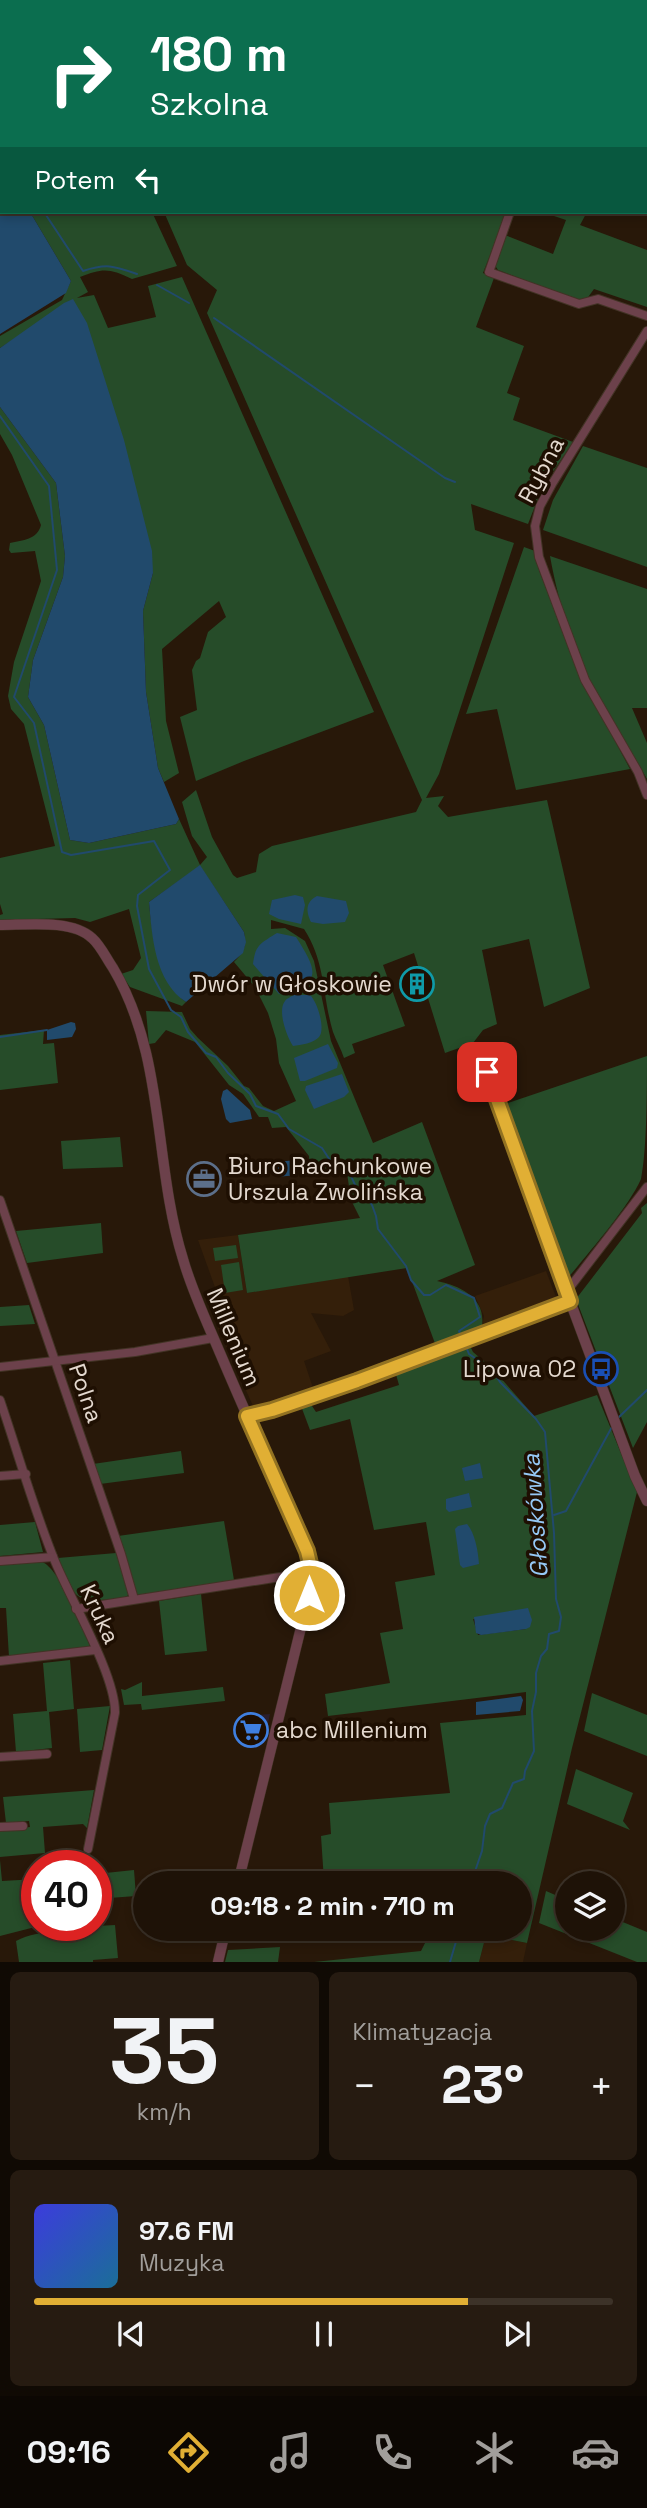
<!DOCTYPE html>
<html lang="pl">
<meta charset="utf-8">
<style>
:root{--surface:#1e1207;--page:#261b11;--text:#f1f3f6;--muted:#a19e9b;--line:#3c3228;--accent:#e1af34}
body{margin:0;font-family:"Space Grotesk",sans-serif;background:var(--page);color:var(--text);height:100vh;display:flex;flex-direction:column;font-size:26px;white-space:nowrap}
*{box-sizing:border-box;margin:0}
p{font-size:23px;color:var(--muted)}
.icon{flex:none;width:38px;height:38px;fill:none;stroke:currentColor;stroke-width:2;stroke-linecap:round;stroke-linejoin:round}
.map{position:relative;height:1962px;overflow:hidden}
.side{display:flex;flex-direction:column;gap:10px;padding:10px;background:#100a04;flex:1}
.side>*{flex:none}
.banner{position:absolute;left:0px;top:0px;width:648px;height:214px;box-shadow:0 4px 10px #0003,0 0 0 2px var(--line);background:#0b6e4f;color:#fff;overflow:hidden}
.controls{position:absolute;left:555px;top:1871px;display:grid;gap:14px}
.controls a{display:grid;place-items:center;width:70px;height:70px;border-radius:50%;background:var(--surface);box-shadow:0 4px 10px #0003,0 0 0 2px var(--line);font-size:35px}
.speed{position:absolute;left:21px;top:1850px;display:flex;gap:14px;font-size:35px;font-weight:700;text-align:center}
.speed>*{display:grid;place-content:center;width:91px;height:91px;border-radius:50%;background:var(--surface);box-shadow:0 4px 10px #0003,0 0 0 2px var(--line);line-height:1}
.speed .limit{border:10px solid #d22;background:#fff;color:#111}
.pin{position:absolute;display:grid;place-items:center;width:60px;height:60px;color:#fff;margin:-30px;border-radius:14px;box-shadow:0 4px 10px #0006}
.me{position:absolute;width:77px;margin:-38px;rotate:0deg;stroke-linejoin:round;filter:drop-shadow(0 0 5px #0008)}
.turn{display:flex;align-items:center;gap:24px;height:147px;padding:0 35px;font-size:32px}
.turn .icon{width:91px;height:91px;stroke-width:2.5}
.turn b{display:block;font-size:49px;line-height:60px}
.then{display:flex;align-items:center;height:66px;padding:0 35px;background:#0003;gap:14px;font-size:26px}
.big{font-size:52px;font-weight:600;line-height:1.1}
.side .widget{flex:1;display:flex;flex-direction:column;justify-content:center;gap:10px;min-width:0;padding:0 24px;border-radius:10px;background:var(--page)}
.side .dial{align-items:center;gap:0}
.dial b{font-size:91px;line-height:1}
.song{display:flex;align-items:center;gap:21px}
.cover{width:84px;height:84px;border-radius:10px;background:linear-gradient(135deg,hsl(240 70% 55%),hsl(200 70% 35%))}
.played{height:7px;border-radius:4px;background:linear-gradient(90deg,var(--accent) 75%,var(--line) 75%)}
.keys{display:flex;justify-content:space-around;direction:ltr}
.heat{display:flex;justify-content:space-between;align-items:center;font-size:38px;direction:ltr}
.side .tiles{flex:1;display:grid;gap:10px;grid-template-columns:1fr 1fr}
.widget:last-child{grid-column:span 2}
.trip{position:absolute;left:133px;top:1871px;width:399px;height:70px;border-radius:35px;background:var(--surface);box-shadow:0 4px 10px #0003,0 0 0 2px var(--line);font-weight:600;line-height:70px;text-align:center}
.tab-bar{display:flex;height:112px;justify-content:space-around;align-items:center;background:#0c0703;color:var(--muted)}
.tab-bar .icon{width:49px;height:49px}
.tab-bar .current{color:var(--accent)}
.tab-bar b{font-size:32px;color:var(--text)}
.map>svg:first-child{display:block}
.commercial{fill:#2a1e2c}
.built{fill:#341f0a}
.green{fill:#264c29;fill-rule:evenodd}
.water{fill:#214a6c}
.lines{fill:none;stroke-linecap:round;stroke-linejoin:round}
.stream{stroke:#214a6c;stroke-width:2}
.minor-casing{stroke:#423325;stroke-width:10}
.tertiary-casing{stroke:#423325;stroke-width:11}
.minor{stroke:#6c414b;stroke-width:8}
.tertiary{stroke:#6c414b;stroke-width:10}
.route-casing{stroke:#927222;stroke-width:18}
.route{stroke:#e1af34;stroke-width:12}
.labels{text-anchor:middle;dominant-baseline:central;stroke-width:7;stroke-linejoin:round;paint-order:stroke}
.street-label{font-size:23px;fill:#e4d9cf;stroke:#1e0f02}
.poi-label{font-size:23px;fill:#e4d9cf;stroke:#1e0f02;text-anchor:end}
.water-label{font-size:24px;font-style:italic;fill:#95c8f5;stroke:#1e0f02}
</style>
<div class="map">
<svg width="647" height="1962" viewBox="0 0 647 1962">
<rect width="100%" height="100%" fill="#281809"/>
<path class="commercial" d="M270,1714L266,1733L248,1735L255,1733V1727H246V1716Z"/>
<g class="built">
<path d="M238,1235L247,1293L348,1276L354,1310L343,1316L311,1313L331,1351L304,1361L314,1391L253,1406L210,1310L221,1304L198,1240Z"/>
<path d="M546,1271L556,1297L482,1326L484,1316L475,1296Z"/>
<path d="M486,1935L527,1943L523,1962H479Z"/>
</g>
<g class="green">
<path d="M0,0L82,2H2V167Z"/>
<path d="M30,212H152L177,266L132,279C109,268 103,268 80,277L88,292L77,298L94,295L108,328L156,317L148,286L182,277L374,712L244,761L196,781L180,717L197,710L192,670L196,661L200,658L208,632L226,617L219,601L162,649L166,721L179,773L164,782L158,768L146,692L143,611L153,573L73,300L0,348V336L62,300L71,281Z"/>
<path d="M164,212H507L483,273L494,278L476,327L524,346L507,393L520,398L513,420L573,442L542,488L528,524L471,504L475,530L514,543L439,774L426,798L444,796L438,806L448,817L547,800L590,988L544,1007L529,939L482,950L497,1024L483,1030L473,1043L445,1053L414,953L383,965L405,1026L352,1044L355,1053L344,1058C341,1049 336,1040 333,1032C322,995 326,963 304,929L271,920V929L285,928L305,941L314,961L331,1041L373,1143L422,1122L475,1265L437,1281C461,1286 486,1298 482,1326L436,1346L407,1268L247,1293L238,1235L360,1218L351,1200L347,1173L310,1177L309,1156L286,1127L272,1128L268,1117H259L243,1094L229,1085L195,1042L166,1030L155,1043L149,1044L146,1011L182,1012L190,1029L198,1038L228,1066L244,1086L249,1088L263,1106L274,1111L296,1101L279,1063L276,1039L268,1013L255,987L234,962C244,952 247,946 244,932L200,866L149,902C151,931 161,986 186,1002L182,1006L130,987L121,974L133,970L141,958L129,909L90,922L75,918L0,920V915L3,914L0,904V858L55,846L24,724L11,709L8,696L14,662L41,581L35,551L11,553L9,550L10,543C23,540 37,540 41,525L12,455L0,434V407L56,483L65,556L63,577L33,660L28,697L44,725L70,840L89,843L176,824L179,819L200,865L207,857L192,836L182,802L196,790L212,837L233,875L237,878L256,872L259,854L272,846L416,812L422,800L207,313L217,290L187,265Z"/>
<path d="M542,212H587L580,225L647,250V307L594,289L586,300L582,302L498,270L494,264L505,235L553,254L566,220Z"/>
<path d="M583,446L647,468V567L543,530L553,500Z"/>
<path d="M524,547L535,551L540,573L580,676L630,769L516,790L497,709L466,714Z"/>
<path d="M550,556L647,589V708H632L647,743V779C634,755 618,733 605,709C578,663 559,608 550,556Z"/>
<path d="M44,1030L43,1044L54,1043L58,1083L0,1090V1035Z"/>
<path d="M647,1056C647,1090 647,1149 641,1179C628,1208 589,1252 568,1278L505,1104Z"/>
<path d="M120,1137L123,1167L63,1169L61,1141Z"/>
<path d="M647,1203V1422L633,1448L576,1299L642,1213L641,1208Z"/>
<path d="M101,1223L103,1253L27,1263L16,1231Z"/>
<path d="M236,1245L238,1258L215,1261L213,1248Z"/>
<path d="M239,1262L243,1290L225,1293L221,1265Z"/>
<path d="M29,1305L35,1324L0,1326V1307Z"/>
<path d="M469,1344L473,1352L492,1368L534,1416L597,1395L637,1492L572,1748L527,1943L486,1935L479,1962H314L421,1951L427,1939L322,1943L320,1929L520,1928V1883H316L315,1881H324L321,1836L331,1834L329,1803L450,1793L440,1723L526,1715V1692L328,1716L325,1694L390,1683L380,1633L403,1629L395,1582L435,1575L426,1522L374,1530L350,1419L310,1430L301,1406L310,1403L316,1412L399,1385L395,1371ZM473,1619L526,1629L478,1635Z"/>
<path d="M181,1451L184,1473L100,1484L93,1464Z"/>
<path d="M224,1521L234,1580L137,1595L118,1536Z"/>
<path d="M35,1522L43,1552L0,1556V1525Z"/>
<path d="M116,1553L129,1595C121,1600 111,1599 101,1600C69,1603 70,1583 58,1558Z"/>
<path d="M42,1562C58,1567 88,1631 90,1648L9,1657L6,1608H0V1565Z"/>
<path d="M201,1594L207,1651L165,1655L159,1601Z"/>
<path d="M70,1660L74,1709L49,1712L52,1748L16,1752L13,1714L47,1711L43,1663Z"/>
<path d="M142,1682V1696L223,1687L225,1701L142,1710L141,1704L124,1705L121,1689L125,1690Z"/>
<path d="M592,1693L647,1715V1756L584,1731Z"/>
<path d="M110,1706L102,1750L80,1752L77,1709Z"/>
<path d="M576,1769L633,1793L623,1821L630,1830L567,1804Z"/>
<path d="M94,1790L87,1828L83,1824L43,1827L45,1853L0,1857V1830L30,1827L29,1821L6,1823L3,1797Z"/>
<path d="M0,1860L2,1881L37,1879V1925H63L39,1926L0,1936Z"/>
<path d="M134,1870L136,1896L96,1899V1874Z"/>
<path d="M546,1891L567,1900V1928H612L613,1918L647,1932V1962H637L539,1923Z"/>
<path d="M115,1925L118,1958L93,1960V1962H19L16,1941C34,1931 57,1931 77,1933L79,1927Z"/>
<path d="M280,1947L278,1962H225L228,1950Z"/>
</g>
<g class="water">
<path d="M0,166L2,212H30L71,281L66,293L0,334Z"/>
<path d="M73,299L87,323L124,440L152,551L153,573L143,611L146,692L158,768L179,819L176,824L89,843L70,840L44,725L28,697L33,660L63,577L65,556L56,483L0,407V348L64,303Z"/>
<path d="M200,865L244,932L246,942L243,953L186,1002C155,982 152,937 149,902Z"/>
<path d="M295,895L303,897L305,905L301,924L279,919L269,914L272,900Z"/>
<path d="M317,896L346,901L349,913L345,922L323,924L311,922C306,912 305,902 317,896Z"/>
<path d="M277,933L296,937C317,970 324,984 279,994L253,964C255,945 261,943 277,933Z"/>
<path d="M294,995H310C317,1001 326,1029 319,1037C314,1043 301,1045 293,1046C287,1037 277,1011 285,1001C286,999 292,996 294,995Z"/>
<path d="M71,1022L75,1023L76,1029L72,1037L47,1040V1030Z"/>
<path d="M328,1044L338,1063L337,1068L305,1081H300L294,1058Z"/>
<path d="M342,1074L349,1092L344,1097L314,1109L305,1090L306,1086Z"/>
<path d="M227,1089L250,1110L252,1119L230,1123L226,1119L221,1099L223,1091Z"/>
<path d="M297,1160L298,1175L276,1177L275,1162Z"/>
<path d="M480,1463L483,1478L465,1481L462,1468Z"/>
<path d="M469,1493L472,1507L449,1512L446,1509V1499Z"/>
<path d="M467,1524C475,1533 478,1551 479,1564L463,1568L460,1565L455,1529L458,1526Z"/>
<path d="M528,1608L532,1620L530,1627L526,1629L481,1635L476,1633L474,1617Z"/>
<path d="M521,1696L523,1700L520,1711L476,1715V1702Z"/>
</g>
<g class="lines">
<g class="stream">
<path d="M191,0V2"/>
<path d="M504,2L505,0"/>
<path d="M0,149L2,151"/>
<path d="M44,212L83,271C107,263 114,266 137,274"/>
<path d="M157,285L189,303"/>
<path d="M214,318L445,478L455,482"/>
<path d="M0,416L49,486L57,570L14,697L34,723L62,852L71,855L154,841L170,870L138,895L137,906L149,969L171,1010L181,1017L188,1032L206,1053L216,1057L228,1073L250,1094L256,1106L278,1114L289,1129L322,1148L335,1168L350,1174L357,1189L362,1191L372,1205L376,1216L378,1229L406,1266L411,1280L424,1295H430L446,1285L474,1298L480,1317L459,1331L462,1338"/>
<path d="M0,1037L47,1030"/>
<path d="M465,1344L469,1354L491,1369L500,1382L536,1419L545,1432L554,1533L556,1599L561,1617L559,1631L549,1634L547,1649L541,1656L536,1673V1692L532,1711L534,1751L525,1771L524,1779L513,1783L502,1808L490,1814L485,1826L482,1851L471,1883"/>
<path d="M618,1418L647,1390"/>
<path d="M554,1515L566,1511L613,1425"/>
<path d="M450,1962L460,1928"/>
</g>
<g class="minor-casing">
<g id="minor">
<path d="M345,2L346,0"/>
<path d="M494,2V0"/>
<path d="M510,212L489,272L579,304L598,299L647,316"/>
<path d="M647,331L552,484L540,506L535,526L539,557L585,680L638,772L647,795"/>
<path d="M487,1072L570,1301"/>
<path d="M0,1200L121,1554L134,1599"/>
<path d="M567,1291L647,1187"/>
<path d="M0,1367L135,1352L213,1338"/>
<path d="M0,1400C18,1453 33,1507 54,1559C69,1597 116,1675 115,1713L88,1849"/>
<path d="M0,1476L26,1474"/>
<path d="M0,1561L53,1557"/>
<path d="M76,1609L312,1572"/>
<path d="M0,1661L95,1650"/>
<path d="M0,1757L47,1754"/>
<path d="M0,1827L23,1826"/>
</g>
</g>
<g class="tertiary-casing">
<g id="tertiary">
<path d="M0,925C26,925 72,919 92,938C101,946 106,958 113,968C166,1057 153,1163 183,1259C192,1291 207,1322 220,1353C248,1419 278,1485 307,1551L312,1572L309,1595L238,1883"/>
<path d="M247,1416L272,1410L357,1381L570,1301L635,1476L647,1501"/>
<path d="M218,1962L226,1928"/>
</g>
</g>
<use href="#minor" class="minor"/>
<use href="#tertiary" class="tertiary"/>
</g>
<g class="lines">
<g class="route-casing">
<path id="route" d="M309,1595L312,1572L307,1551L247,1416L272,1410L357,1381L570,1301L487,1072"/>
</g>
<use href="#route" class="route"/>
</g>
<defs>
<g id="building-ring" transform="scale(1.75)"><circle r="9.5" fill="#1e0f02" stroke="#0f9aa8" stroke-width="1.5"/><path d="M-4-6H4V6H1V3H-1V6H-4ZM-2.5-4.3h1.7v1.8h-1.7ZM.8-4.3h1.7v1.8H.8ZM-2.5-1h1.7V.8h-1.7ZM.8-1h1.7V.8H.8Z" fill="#0f9aa8"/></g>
<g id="office-ring" transform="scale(1.75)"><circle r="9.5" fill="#1e0f02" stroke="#5c6f8a" stroke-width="1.5"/><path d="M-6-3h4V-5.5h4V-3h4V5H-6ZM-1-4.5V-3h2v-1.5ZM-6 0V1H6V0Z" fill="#5c6f8a"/></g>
<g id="bus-ring" transform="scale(1.75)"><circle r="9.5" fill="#1e0f02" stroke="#1a4fb4" stroke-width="1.5"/><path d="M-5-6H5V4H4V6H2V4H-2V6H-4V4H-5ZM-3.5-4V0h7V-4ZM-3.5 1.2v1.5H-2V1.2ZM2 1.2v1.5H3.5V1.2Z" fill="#1a4fb4"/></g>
<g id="supermarket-ring" transform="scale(1.75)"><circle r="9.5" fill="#1e0f02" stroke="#3f7fe0" stroke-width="1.5"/><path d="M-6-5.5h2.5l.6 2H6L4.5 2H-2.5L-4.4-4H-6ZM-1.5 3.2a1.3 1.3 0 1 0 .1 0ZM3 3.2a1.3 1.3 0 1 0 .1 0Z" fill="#3f7fe0"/></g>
</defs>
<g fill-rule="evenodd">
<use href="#building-ring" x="417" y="984"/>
<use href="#office-ring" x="204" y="1179"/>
<use href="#bus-ring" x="601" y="1369"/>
<use href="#supermarket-ring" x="251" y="1730"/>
</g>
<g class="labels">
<g class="street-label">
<text transform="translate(541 470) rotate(-62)">Rybna</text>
<text transform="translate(234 1337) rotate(67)">Millenium</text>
<text transform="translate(86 1393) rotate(71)">Polna</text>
<text transform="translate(100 1614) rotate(65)">Kruka</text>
</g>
<g class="poi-label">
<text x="392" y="984">Dwór w Głoskowie</text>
<text x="228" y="1166" text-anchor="start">Biuro Rachunkowe<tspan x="228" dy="26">Urszula Zwolińska</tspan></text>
<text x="576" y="1369">Lipowa 02</text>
<text x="276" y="1730" text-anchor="start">abc Millenium</text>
</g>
<g class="water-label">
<text transform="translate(535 1516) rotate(-94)">Głoskówka</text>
</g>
</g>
</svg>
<div class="controls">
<a><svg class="icon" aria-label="layers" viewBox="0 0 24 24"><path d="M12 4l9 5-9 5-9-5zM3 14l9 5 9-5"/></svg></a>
</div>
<div class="speed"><div class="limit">40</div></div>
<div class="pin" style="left:487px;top:1072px;background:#d93025"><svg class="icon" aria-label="arrive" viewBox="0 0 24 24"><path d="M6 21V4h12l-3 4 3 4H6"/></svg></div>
<svg class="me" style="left:309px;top:1595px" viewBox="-20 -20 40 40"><circle r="17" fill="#e1af34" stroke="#fff" stroke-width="3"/><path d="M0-11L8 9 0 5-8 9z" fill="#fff"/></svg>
<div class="trip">09:18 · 2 min · 710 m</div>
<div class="banner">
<div class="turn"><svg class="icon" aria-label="right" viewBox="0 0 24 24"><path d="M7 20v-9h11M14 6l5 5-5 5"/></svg><div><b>180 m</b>Szkolna</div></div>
<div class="then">Potem<svg class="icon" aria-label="left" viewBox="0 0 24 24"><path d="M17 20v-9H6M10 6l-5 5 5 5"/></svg></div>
</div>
</div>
<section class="side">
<div class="tiles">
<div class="widget dial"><b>35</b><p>km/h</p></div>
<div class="widget"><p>Klimatyzacja</p>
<div class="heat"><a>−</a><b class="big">23°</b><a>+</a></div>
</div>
<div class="widget">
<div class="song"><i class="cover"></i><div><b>97.6 FM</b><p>Muzyka</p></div></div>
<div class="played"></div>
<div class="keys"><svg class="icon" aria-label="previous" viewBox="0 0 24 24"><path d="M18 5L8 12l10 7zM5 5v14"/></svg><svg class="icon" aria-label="pause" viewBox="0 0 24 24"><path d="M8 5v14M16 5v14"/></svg><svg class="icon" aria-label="next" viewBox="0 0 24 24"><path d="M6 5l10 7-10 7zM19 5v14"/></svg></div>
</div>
</div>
</section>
<nav class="tab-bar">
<b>09:16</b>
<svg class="icon current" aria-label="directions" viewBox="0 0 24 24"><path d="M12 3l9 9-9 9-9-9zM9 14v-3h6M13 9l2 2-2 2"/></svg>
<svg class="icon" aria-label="music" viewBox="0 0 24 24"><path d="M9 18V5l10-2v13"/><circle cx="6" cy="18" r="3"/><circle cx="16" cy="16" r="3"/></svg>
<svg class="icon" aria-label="phone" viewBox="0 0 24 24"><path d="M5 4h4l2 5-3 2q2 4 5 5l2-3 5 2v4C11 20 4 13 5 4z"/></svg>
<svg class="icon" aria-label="climate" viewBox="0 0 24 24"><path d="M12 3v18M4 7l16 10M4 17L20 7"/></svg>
<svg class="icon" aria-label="car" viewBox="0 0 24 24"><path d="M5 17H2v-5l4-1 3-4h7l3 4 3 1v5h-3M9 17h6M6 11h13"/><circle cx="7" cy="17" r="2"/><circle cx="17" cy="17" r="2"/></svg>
</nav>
